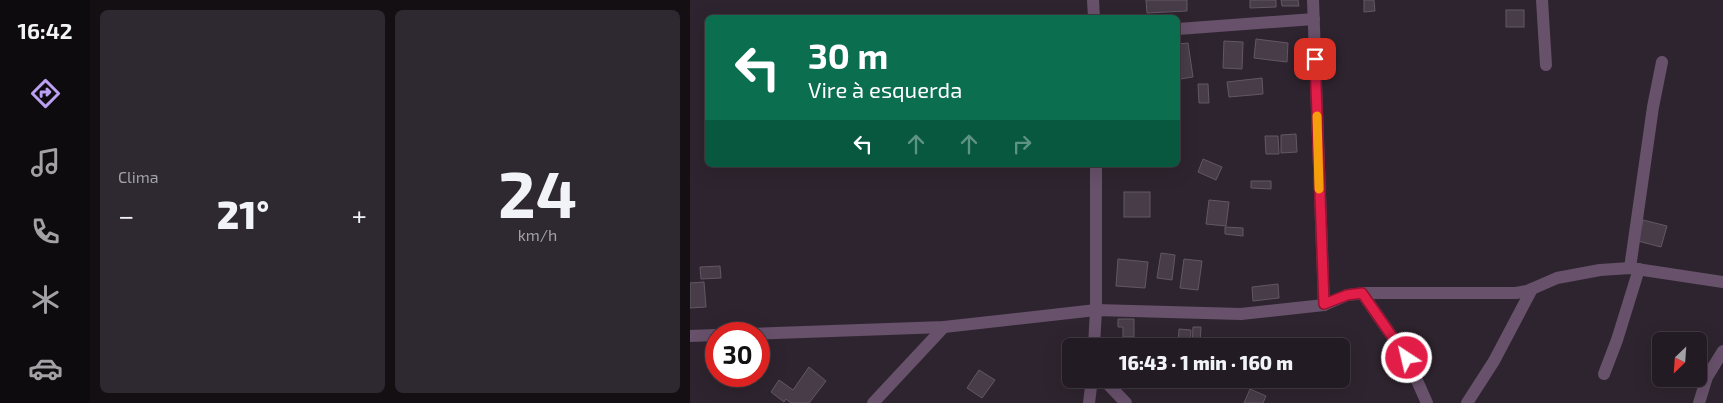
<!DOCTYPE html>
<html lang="pt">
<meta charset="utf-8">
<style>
:root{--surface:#221b23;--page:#2e2830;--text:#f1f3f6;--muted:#a2a1a6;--line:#3f3941;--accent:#bca0f2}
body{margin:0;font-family:"Exo 2",sans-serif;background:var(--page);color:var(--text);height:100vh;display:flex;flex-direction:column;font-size:19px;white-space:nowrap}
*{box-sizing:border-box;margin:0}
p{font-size:16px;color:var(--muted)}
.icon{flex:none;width:28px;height:28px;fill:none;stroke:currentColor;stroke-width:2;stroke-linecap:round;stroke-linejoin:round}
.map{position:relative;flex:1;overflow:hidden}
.panel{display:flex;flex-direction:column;gap:10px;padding:10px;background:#130f13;width:600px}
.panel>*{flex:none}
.guide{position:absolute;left:15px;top:15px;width:475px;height:152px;border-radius:8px;box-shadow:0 5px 20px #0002,0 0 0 1px var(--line);background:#0b6e4f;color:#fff;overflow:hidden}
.needle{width:32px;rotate:205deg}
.controls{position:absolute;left:962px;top:332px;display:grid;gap:10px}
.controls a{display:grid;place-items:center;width:55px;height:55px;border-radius:8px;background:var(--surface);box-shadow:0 5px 20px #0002,0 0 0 1px var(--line);font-size:25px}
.speed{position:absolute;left:15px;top:322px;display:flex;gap:10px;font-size:25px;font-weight:700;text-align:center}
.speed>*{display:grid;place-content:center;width:65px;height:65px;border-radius:50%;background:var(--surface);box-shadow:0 5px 20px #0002,0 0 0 1px var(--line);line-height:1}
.speed .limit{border:8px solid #d22;background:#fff;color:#111}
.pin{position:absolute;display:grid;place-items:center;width:42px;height:42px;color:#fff;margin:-21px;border-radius:10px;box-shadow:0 2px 8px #0006}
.me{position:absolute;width:55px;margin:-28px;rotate:325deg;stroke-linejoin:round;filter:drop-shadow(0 0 4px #0008)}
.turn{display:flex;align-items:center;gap:18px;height:105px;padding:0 20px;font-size:22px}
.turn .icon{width:65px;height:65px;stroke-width:2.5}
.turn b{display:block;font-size:35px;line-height:42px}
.lanes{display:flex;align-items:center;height:48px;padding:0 20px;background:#0003;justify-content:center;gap:25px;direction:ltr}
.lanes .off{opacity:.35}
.big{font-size:38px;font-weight:800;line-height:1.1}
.panel .widget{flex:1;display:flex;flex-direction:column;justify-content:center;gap:8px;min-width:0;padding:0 18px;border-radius:8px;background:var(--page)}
.panel .dial{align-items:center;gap:0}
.dial b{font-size:65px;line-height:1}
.heat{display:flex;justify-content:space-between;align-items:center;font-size:28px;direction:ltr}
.panel .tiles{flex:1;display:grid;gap:10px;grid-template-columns:repeat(2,1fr)}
.trip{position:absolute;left:372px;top:338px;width:288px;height:50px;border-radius:8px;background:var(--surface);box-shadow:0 5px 20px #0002,0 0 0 1px var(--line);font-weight:800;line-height:50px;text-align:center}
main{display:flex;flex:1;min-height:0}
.tab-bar{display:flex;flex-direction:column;width:90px;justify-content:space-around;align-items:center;background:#0e0b0e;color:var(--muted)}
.tab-bar .icon{width:35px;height:35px}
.tab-bar .current{color:var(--accent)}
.tab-bar b{font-size:22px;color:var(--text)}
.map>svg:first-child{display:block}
.building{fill:#473c48;stroke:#635764}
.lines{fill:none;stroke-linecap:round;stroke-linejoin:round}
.minor{stroke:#68516b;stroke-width:12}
.route-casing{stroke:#92132f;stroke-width:12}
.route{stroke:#e11d48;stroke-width:9}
.slow{stroke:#f59e0b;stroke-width:9}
</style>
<main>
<nav class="tab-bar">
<b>16:42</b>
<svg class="icon current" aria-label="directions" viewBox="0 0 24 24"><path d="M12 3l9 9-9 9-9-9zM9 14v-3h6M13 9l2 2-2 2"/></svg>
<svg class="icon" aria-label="music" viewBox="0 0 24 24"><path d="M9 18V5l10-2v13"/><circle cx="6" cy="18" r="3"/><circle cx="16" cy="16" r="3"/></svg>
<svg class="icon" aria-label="phone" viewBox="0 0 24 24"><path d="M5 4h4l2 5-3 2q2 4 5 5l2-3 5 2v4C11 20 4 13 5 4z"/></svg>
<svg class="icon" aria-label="climate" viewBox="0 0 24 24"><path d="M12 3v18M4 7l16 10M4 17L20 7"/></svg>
<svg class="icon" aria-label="car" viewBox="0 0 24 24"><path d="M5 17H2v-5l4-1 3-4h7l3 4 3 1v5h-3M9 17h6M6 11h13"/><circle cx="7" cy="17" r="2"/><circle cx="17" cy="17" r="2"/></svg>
</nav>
<section class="panel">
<div class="tiles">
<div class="widget"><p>Clima</p>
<div class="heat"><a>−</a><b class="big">21°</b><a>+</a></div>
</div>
<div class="widget dial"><b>24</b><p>km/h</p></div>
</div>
</section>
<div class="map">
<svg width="1033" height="403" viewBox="0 0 1033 403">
<rect width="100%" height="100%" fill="#2e242f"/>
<g class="building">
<path d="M456,0H497V11L457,13Z"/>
<path d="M560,0H586V7L560,8Z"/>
<path d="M591,0H608L609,6H592Z"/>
<path d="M674,0H684L685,11L674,12Z"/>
<rect x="816" y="10" width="18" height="17"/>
<path d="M566,39L598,43L597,62L564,58Z"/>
<path d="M534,41L553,42L552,69L533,68Z"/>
<path d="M498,43L503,77L490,79L488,44Z"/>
<path d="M572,78L573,94L539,97L537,82Z"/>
<path d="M508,84H518L519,103H509Z"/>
<path d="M606,134L607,152L591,153V135Z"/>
<path d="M575,136H588L589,154H576Z"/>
<path d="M513,159L532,167L526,180L508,172Z"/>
<path d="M561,181H581V189L561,188Z"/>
<rect x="434" y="192" width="26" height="25"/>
<path d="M519,200L539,202L536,226L516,224Z"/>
<path d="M953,220L977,226L971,247L948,241Z"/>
<path d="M535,227L553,228V236L535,234Z"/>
<path d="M471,253L485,255L482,280L467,278Z"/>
<path d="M428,259L458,262L455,288L426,286Z"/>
<path d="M494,259L512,261L508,290L490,288Z"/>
<path d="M30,266L31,278L11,279L10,267Z"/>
<path d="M14,282L16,307L0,308V283Z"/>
<path d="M588,284L589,298L563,301L562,287Z"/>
<path d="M428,319H444V337H433V327H428Z"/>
<path d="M503,327H511L510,346H502Z"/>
<path d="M489,329L501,330L500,346H488Z"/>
<path d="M119,367L136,381L119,403H101L96,399L94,402L81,392L89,380L103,390Z"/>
<path d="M289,370L305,380L292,398L277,388Z"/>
<path d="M560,389L576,396L573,403H554Z"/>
</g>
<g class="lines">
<g class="minor">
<path d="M403,0L404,18"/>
<path d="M623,0L634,305"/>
<path d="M852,0L856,65"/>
<path d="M488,29L624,19"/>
<path d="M940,268L963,107L972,62"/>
<path d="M672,293L717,358L737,403"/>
<path d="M59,334L254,327L406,310L551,314L634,305L657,295L677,293H826L837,291L867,278L910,270L940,268L1033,282"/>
<path d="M0,336L26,335"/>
<path d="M404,346L406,310V165"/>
<path d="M914,374L927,340L949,269"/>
<path d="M413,379L436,403"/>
<path d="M183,403L254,327"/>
<path d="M399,403L402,379"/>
<path d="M777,403L804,361L842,289"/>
<path d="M1009,403L1017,377L1033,351"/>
</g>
</g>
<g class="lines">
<g class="route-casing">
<path id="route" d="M625,59L634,304L657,295L672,293L717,358"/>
</g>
<use href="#route" class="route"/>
<path class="slow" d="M627,116L629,189"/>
</g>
</svg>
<div class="controls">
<a><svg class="needle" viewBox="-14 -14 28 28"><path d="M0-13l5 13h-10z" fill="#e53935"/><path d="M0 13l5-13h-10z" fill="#a2a1a6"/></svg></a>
</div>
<div class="speed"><div class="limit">30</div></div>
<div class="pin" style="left:625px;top:59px;background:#d93025"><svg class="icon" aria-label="arrive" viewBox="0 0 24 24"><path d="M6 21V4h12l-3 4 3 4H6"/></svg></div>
<svg class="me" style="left:717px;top:358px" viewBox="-20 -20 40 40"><circle r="17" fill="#e11d48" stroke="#fff" stroke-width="3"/><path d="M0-11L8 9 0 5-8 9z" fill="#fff"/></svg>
<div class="trip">16:43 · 1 min · 160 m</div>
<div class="guide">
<div class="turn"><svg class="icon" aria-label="left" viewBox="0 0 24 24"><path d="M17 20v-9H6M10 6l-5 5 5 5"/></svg><div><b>30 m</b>Vire à esquerda</div></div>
<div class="lanes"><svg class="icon" aria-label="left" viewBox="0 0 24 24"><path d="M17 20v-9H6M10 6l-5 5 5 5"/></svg><svg class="icon off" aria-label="ahead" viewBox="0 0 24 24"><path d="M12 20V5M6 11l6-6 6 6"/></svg><svg class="icon off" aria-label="ahead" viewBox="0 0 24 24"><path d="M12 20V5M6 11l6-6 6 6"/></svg><svg class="icon off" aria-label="right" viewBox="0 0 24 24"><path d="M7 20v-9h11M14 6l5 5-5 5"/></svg></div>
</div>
</div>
</main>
